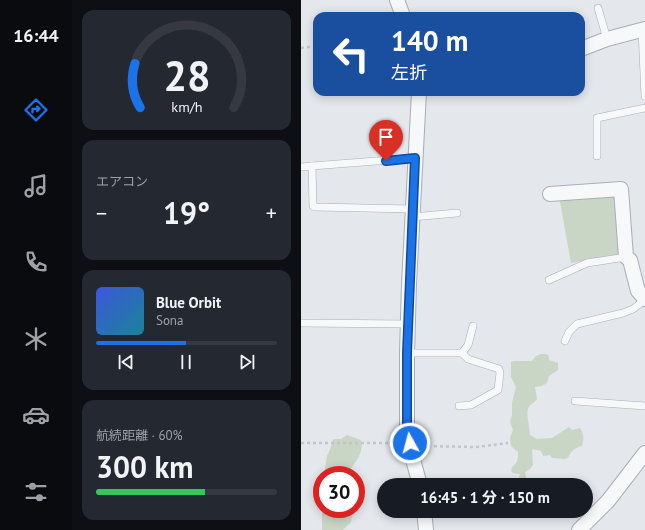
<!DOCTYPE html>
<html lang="ja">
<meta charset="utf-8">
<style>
:root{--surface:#171b24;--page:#242831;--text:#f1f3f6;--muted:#9ea1a6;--line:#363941;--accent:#1a73e8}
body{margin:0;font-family:"PT Sans","Noto Sans JP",sans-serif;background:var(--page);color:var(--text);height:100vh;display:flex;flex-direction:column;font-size:15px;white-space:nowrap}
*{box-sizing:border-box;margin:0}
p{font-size:13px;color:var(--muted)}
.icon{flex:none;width:22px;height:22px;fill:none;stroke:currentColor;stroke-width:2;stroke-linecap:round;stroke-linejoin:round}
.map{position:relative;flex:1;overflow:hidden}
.details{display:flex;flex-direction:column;gap:10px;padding:10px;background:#0d0f14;width:229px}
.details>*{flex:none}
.hud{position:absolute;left:12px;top:12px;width:272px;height:84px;border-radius:12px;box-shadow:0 2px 10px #0003;background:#1a4fa0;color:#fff;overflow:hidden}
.speed{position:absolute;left:12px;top:466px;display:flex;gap:8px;font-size:20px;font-weight:700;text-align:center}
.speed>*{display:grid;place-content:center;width:52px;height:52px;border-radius:50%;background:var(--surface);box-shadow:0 2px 10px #0003;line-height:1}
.speed .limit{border:6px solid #d22;background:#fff;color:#111}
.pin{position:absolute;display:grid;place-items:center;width:34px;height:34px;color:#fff;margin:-41px -17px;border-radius:50% 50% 50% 0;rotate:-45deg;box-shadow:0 0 4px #0007}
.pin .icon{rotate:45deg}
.me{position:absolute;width:44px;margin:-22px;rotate:353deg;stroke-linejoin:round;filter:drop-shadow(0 0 3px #0008)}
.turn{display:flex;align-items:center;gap:14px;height:84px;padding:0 12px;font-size:18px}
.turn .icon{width:52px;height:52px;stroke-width:2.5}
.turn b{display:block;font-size:28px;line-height:34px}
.big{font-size:30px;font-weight:700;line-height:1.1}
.details .tile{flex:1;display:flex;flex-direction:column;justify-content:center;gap:6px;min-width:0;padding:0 14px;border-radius:12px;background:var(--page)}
.details .dial{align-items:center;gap:0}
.dial svg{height:104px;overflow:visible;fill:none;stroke:var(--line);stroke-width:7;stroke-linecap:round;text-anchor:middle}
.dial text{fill:var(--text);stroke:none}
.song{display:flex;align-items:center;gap:12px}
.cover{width:48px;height:48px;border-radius:6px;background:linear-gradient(135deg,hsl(230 70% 55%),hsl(190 70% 35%))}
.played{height:4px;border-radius:2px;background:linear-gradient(90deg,var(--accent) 50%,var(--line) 50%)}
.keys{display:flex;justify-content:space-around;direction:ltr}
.heat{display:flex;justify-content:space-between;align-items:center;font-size:22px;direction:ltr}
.charge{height:6px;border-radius:3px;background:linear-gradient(90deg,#34c759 60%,var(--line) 0)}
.trip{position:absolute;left:76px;top:478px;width:216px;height:40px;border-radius:20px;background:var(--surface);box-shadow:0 2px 10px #0003;font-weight:700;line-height:40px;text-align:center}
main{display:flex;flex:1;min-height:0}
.tab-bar{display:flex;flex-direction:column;width:72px;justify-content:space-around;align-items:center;background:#090b0e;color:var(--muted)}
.tab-bar .icon{width:28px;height:28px}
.tab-bar .selected{color:var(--accent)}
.tab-bar b{font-size:18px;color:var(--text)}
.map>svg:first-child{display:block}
.green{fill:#c9d6c5}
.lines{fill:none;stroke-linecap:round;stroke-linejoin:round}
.lane-casing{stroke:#a9aeb7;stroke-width:8}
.street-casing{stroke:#a9aeb7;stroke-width:16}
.path{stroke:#c2c5cb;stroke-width:2.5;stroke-dasharray:3 3;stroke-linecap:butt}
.lane{stroke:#f7f8fa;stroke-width:7}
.street{stroke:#f7f8fa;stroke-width:14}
.route-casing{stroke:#114b97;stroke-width:10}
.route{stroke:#1a73e8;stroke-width:7}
</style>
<main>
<nav class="tab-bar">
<b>16:44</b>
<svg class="icon selected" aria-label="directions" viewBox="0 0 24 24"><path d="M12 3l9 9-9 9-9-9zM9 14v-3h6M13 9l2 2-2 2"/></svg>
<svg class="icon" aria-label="music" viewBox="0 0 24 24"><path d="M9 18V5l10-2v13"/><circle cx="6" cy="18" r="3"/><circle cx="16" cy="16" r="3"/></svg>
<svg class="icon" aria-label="phone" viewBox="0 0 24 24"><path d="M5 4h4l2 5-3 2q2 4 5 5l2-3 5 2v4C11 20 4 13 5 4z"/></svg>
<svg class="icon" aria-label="climate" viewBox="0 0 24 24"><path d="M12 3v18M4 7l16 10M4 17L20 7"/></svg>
<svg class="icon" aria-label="car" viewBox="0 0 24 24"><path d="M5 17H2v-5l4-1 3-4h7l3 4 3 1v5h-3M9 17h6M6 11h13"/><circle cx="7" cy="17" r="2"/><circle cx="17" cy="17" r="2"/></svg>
<svg class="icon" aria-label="filters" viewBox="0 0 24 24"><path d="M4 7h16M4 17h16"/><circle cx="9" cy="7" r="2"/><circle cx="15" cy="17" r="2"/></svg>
</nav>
<section class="details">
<div class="tile dial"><svg viewBox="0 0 100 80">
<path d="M14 69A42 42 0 1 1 86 69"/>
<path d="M14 69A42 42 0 0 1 10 35" stroke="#1a73e8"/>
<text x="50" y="56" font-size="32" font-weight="700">28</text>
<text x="50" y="72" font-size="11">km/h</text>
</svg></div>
<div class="tile"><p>エアコン</p>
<div class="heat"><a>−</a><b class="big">19°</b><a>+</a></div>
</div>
<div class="tile">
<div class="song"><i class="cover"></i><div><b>Blue Orbit</b><p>Sona</p></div></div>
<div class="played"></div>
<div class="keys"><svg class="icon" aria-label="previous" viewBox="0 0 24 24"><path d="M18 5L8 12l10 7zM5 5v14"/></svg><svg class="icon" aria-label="pause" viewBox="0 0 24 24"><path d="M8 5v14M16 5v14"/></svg><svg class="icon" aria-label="next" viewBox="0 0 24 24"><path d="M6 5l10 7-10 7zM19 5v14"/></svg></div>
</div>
<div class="tile"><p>航続距離 · 60%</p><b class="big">300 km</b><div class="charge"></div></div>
</section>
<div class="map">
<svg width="344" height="530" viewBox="0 0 344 530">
<rect width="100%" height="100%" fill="#e4e7ec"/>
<g class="green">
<path d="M316,192L321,254L270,263L258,196Z"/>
<path d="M240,354H245L248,356V360L257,363V370L248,376L246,383L241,386L234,387L236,399C234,402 228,405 227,409C225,413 229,429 229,435L236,439L251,438L268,427L271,430L279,428C283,434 283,439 281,446C273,448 270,451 267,458L264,459L251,458L249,455L242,456L240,451L231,449L232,465L229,469L224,472L226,482H230V485H216L219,474L212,473L210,471L211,467C217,463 217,459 217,452L210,446L209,438L212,430L209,422L211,415V403L215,387L210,377V362L213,361H231L235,356Z"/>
<path d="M46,435L60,440C64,453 52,465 45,475H23L26,456L30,447L32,439H40Z"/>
<path d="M21,505V509H50L51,515L50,522L42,530H21Z"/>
</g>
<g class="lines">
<g class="lane-casing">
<g id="lane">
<path d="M297,8L306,39"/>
<path d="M341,30L344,96"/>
<path d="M296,156V118L344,108"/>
<path d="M0,167L11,166"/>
<path d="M112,209L14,207L12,206L11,166L114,158"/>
<path d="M111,217L156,213"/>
<path d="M248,280L286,263L325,257"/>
<path d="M0,323L107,324"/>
<path d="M264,341L268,332L276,324L322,313L332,309L344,300"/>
<path d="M106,353H161L167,345L172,326"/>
<path d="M274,401L344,406"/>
<path d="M158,406L170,405L197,390L199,373L198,369L167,359L161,353"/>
</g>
</g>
<g class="street-casing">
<g id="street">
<path d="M96,0L102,16"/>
<path d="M280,49L306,39L344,29"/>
<path d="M118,92L108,284L106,353V431L111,456L119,485"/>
<path d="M249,194L320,189L325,257L329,260L337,291L344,299"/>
<path d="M123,511L125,530"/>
<path d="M278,530L307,501L344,453"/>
</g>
</g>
<g class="path">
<path d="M0,48L16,46"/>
<path d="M0,443H96"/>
<path d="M121,446L175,447L207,443"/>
</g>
<use href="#lane" class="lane"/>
<use href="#street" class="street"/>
</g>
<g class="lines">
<g class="route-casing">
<path id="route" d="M85,161L114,158L106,353V431L109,443"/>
</g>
<use href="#route" class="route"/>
</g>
</svg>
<div class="speed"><div class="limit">30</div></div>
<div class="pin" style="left:85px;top:161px;background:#d93025"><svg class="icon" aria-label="arrive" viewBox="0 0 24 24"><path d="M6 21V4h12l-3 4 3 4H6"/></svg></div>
<svg class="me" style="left:109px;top:443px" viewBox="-20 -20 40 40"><circle r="17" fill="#1a73e8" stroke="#fff" stroke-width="3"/><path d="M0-11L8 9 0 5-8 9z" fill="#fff"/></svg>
<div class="trip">16:45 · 1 分 · 150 m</div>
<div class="hud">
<div class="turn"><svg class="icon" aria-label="left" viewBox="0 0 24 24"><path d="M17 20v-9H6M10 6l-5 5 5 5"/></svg><div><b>140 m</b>左折</div></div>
</div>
</div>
</main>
